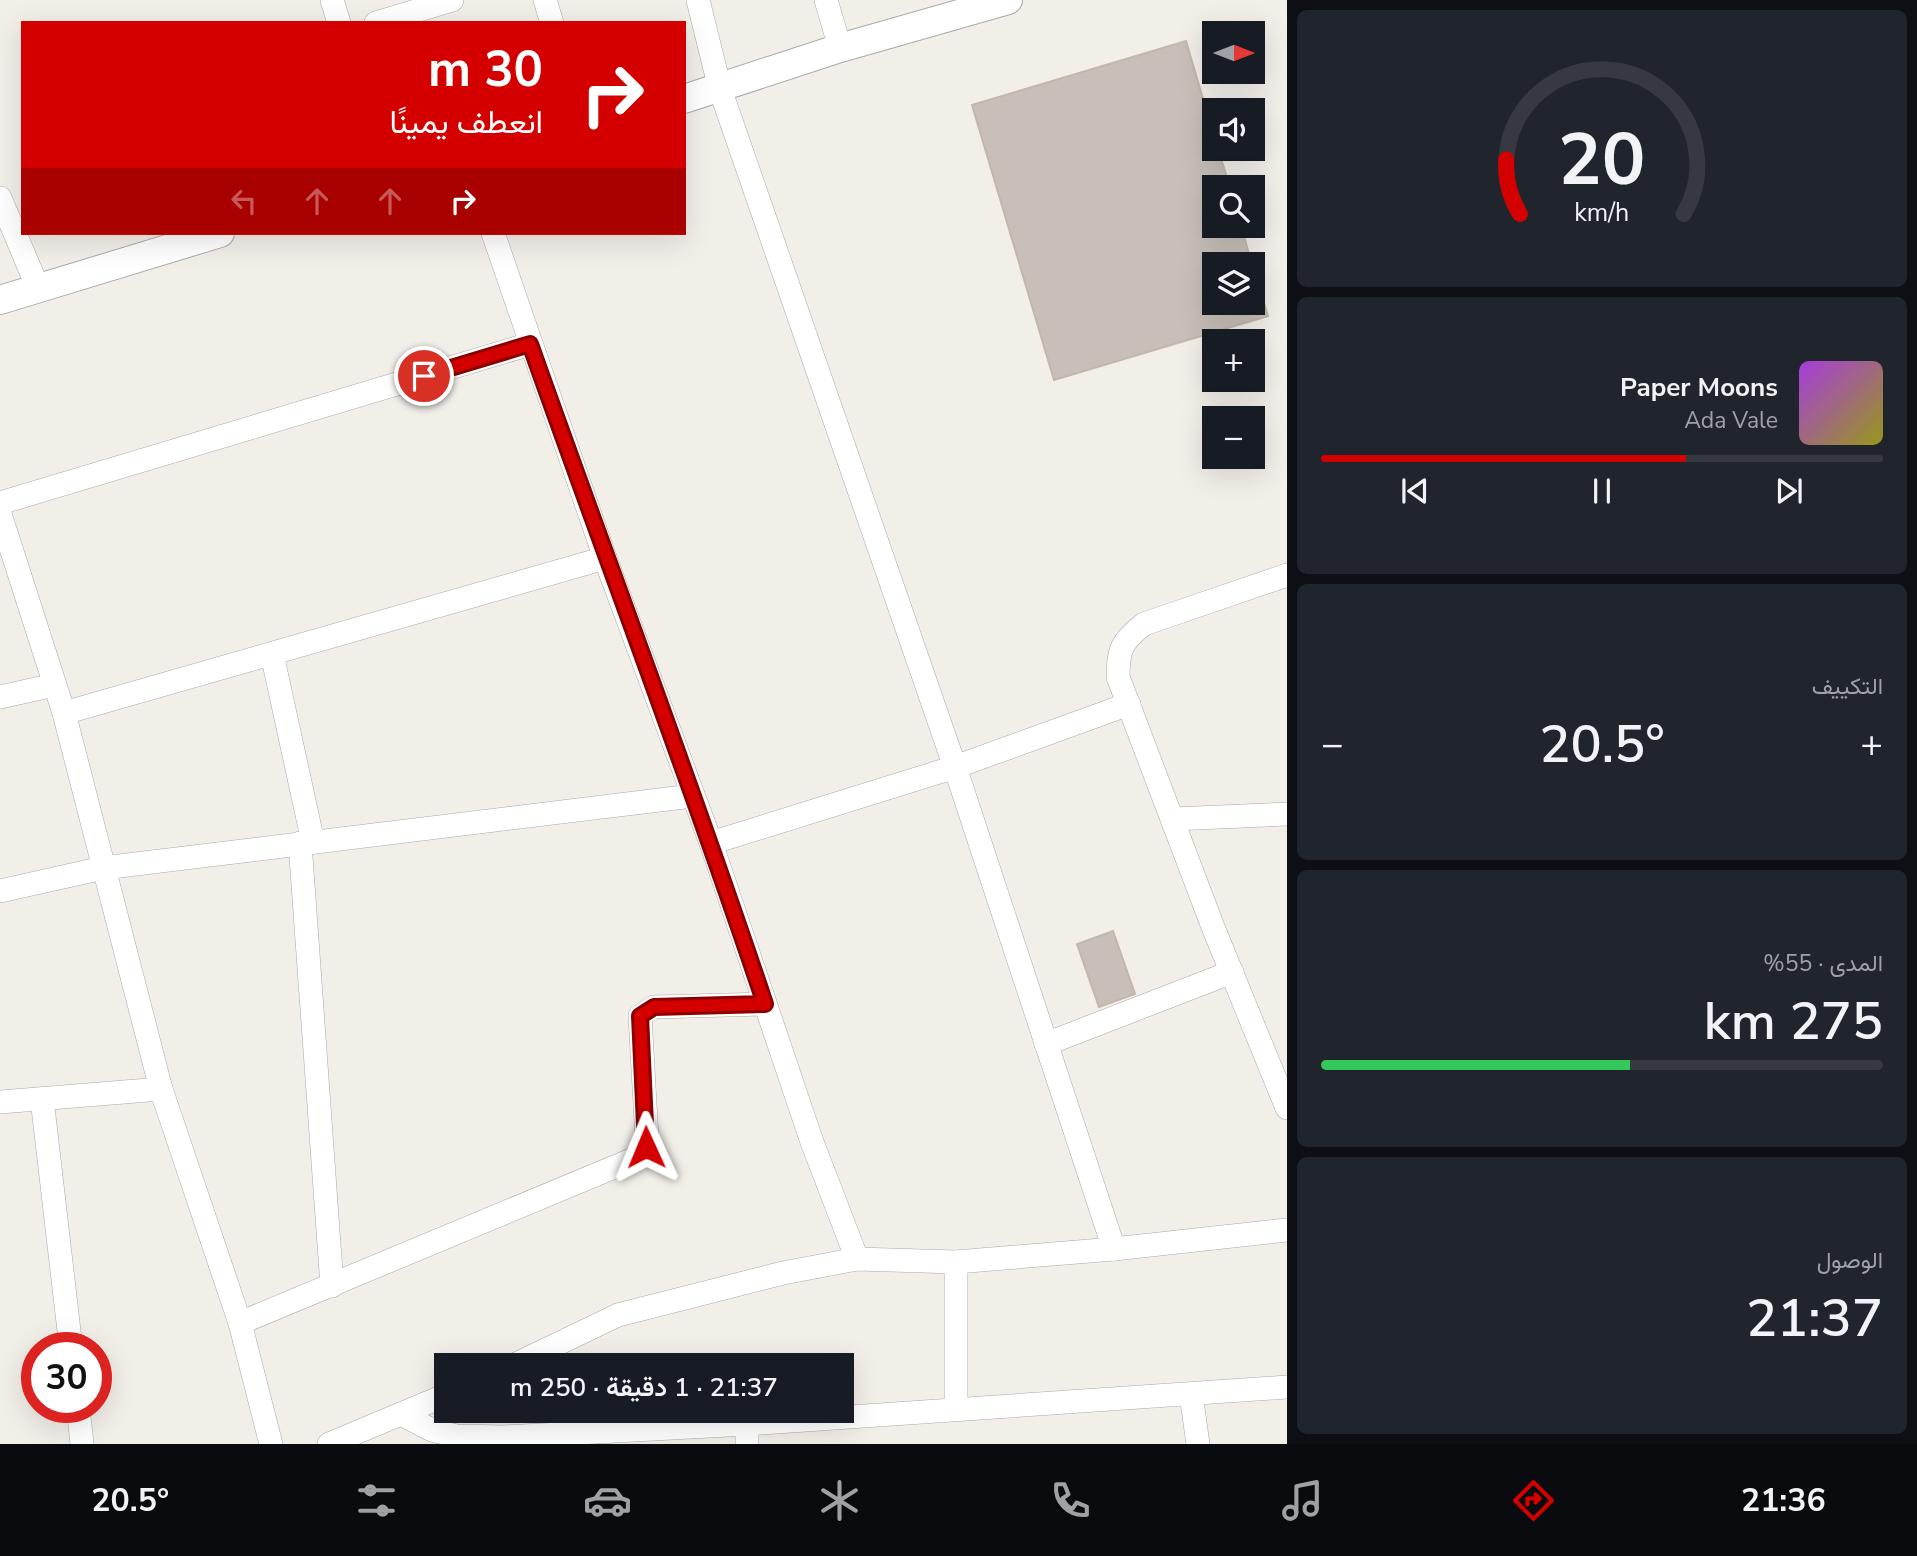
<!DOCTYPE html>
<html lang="ar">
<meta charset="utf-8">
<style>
:root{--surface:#171b24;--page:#20242c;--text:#f1f3f6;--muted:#9ea1a6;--line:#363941;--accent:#d40000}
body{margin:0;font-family:"Nunito Sans",Vazirmatn,sans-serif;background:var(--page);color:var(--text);direction:rtl;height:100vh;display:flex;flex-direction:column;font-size:26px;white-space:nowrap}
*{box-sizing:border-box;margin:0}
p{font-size:23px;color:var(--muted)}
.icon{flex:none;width:38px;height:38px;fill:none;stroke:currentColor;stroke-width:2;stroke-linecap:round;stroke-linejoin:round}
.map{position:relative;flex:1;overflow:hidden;direction:ltr}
.sheet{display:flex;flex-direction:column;gap:10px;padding:10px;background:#0d0f14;width:630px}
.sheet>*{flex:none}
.banner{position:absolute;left:21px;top:21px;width:665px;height:214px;border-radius:0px;box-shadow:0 7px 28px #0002;direction:rtl;background:#d40000;color:#fff;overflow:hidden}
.needle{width:46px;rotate:90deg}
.controls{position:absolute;left:1202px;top:21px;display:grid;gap:14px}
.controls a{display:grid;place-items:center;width:63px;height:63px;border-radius:0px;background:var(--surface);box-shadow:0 7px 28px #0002;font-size:35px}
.speed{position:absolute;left:21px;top:1332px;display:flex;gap:14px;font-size:35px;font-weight:700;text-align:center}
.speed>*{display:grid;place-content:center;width:91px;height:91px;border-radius:50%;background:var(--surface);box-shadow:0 7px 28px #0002;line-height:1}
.speed .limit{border:10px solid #d22;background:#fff;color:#111}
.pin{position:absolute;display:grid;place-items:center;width:60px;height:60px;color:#fff;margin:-30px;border:4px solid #fff;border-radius:50%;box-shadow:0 2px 7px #0007}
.me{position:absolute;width:77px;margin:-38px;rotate:359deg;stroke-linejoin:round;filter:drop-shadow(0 0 5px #0008)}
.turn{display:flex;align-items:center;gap:24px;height:147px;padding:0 28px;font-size:32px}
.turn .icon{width:91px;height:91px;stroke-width:2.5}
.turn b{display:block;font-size:49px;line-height:60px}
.lanes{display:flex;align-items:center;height:66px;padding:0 28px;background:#0003;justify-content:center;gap:35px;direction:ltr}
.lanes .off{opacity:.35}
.big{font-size:52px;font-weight:600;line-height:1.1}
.sheet .card{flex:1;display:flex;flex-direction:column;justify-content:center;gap:10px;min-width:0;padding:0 24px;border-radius:10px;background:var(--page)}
.sheet .dial{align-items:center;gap:0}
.dial svg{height:182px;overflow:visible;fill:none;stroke:var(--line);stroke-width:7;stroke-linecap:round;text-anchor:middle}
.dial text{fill:var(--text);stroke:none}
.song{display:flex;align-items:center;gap:21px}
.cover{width:84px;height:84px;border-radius:10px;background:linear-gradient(135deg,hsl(280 70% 55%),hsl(60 70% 35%))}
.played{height:7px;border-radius:4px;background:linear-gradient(90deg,var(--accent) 65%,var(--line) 65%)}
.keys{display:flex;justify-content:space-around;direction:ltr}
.heat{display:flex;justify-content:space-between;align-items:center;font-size:38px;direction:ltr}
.charge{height:10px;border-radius:5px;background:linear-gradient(90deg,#34c759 55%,var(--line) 0)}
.trip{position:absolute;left:434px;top:1353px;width:420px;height:70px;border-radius:0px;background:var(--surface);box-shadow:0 7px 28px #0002;font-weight:600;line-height:70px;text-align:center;direction:rtl}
.dock{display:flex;height:112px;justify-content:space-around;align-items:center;background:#090b0e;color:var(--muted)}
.dock .icon{width:49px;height:49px}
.dock .current{color:var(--accent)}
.dock b{font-size:32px;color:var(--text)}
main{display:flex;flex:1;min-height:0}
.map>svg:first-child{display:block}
.building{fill:#c7bfb8;stroke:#c4b6ab;stroke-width:2}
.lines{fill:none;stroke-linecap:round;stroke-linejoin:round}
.minor-casing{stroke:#a9a9a9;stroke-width:24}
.tertiary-casing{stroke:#a9a9a9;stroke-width:30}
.minor{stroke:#fff;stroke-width:23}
.tertiary{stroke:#fff;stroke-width:28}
.route-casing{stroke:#8a0000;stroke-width:18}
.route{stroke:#d40000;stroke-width:12}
</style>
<main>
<section class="sheet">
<div class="card dial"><svg viewBox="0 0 100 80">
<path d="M14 69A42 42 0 1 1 86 69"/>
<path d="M14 69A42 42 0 0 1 8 45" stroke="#d40000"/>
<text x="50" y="56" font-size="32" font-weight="700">20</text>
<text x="50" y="72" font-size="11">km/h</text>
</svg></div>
<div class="card">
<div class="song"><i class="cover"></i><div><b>Paper Moons</b><p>Ada Vale</p></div></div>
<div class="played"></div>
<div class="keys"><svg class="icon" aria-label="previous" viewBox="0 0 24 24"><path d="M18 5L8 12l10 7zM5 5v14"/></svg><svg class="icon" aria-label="pause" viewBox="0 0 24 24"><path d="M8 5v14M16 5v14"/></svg><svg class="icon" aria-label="next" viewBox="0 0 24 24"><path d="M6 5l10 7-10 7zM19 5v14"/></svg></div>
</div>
<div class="card"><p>التكييف</p>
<div class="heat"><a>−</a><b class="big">20.5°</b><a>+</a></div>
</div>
<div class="card"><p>المدى · 55%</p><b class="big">275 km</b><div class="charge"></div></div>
<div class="card"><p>الوصول</p><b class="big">21:37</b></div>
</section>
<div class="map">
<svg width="1287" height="1444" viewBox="0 0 1287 1444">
<rect width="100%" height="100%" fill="#f2efe9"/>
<g class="building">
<path d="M1186,41L1214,136V149H1218L1230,187H1214V226H1241L1252,264H1214V303H1253V266L1268,316L1054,380L972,105Z"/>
<path d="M1113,931L1135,994L1099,1007L1077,944Z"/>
</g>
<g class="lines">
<g class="minor-casing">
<g id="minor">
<path d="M332,0L339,23"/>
<path d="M545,0L552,23"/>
<path d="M698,0L720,89L955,767L1114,1249"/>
<path d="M826,0L840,48"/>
<path d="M376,23L452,0"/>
<path d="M0,198L38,288"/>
<path d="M493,233L605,558L711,843L812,1142L857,1259"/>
<path d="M0,503L530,344"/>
<path d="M0,514L64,713L161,1089L240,1323L271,1444"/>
<path d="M1287,575L1144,624C1122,641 1118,649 1118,677L1213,927L1287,1108"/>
<path d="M272,654L313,842"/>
<path d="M0,697L54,685"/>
<path d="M64,713L605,558"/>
<path d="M1173,819L1287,814"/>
<path d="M300,843L332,1286"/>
<path d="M711,843L955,767L1129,704"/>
<path d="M0,891L103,868L692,796"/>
<path d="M1046,1044L1232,972"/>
<path d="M42,1099L71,1348"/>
<path d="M0,1102L161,1089"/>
<path d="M956,1262V1407"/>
<path d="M240,1323L636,1158L646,1147L647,1139L640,1016L654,1007L765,1004"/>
<path d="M514,1365L618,1315L783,1273L857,1259L956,1262L1114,1249L1287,1230"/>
<path d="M1191,1394L1198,1444"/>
<path d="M78,1407L82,1444"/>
<path d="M401,1414L432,1430L456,1436L503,1437L747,1424"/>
<path d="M329,1444L446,1395"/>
<path d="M747,1444V1424L1287,1387"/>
</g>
</g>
<g class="tertiary-casing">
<g id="tertiary">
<path d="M684,99L840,48L1008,0"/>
<path d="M0,300L220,233"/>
</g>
</g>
<use href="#minor" class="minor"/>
<use href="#tertiary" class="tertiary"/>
</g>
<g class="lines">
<g class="route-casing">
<path id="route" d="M424,376L530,344C608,564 691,782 765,1004L654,1007L640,1016L646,1147"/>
</g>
<use href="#route" class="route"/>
</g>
</svg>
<div class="controls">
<a><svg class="needle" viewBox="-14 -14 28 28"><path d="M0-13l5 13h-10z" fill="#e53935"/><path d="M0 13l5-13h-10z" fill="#9ea1a6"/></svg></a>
<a><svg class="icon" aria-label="sound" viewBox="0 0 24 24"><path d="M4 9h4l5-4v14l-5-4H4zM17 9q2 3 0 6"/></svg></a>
<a><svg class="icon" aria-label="search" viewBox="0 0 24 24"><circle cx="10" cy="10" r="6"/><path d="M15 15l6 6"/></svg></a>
<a><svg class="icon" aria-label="layers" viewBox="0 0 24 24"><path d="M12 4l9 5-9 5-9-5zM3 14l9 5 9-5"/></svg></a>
<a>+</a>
<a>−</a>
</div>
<div class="speed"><div class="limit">30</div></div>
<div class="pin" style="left:424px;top:376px;background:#d93025"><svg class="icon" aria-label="arrive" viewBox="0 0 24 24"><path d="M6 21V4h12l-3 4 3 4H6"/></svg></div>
<svg class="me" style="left:646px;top:1147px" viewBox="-20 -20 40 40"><path d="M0-17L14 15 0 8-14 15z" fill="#d40000" stroke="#fff" stroke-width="4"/></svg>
<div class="trip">21:37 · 1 دقيقة · 250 m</div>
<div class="banner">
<div class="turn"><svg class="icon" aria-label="right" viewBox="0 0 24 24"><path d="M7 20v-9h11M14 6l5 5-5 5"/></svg><div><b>30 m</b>انعطف يمينًا</div></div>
<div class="lanes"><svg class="icon off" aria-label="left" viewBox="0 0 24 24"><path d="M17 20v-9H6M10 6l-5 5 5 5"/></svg><svg class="icon off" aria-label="ahead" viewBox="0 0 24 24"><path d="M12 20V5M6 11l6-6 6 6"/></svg><svg class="icon off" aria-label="ahead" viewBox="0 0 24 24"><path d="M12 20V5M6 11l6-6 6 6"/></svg><svg class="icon" aria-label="right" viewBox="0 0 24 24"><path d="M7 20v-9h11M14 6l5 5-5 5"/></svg></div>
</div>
</div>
</main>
<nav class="dock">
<b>21:36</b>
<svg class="icon current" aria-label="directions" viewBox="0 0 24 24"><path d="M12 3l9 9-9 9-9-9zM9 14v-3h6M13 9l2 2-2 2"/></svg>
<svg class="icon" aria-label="music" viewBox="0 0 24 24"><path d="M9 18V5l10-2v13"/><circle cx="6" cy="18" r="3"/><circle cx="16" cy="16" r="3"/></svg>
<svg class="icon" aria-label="phone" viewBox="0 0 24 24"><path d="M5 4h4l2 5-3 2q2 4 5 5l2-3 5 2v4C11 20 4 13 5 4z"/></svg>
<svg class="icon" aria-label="climate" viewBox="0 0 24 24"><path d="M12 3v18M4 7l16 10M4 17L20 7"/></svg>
<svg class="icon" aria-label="car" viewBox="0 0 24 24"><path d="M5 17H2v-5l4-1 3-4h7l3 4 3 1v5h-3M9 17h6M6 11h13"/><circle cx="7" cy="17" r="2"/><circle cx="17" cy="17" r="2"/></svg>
<svg class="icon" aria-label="filters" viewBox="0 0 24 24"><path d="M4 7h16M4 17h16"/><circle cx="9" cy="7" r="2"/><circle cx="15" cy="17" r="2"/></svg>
<b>20.5°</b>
</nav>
